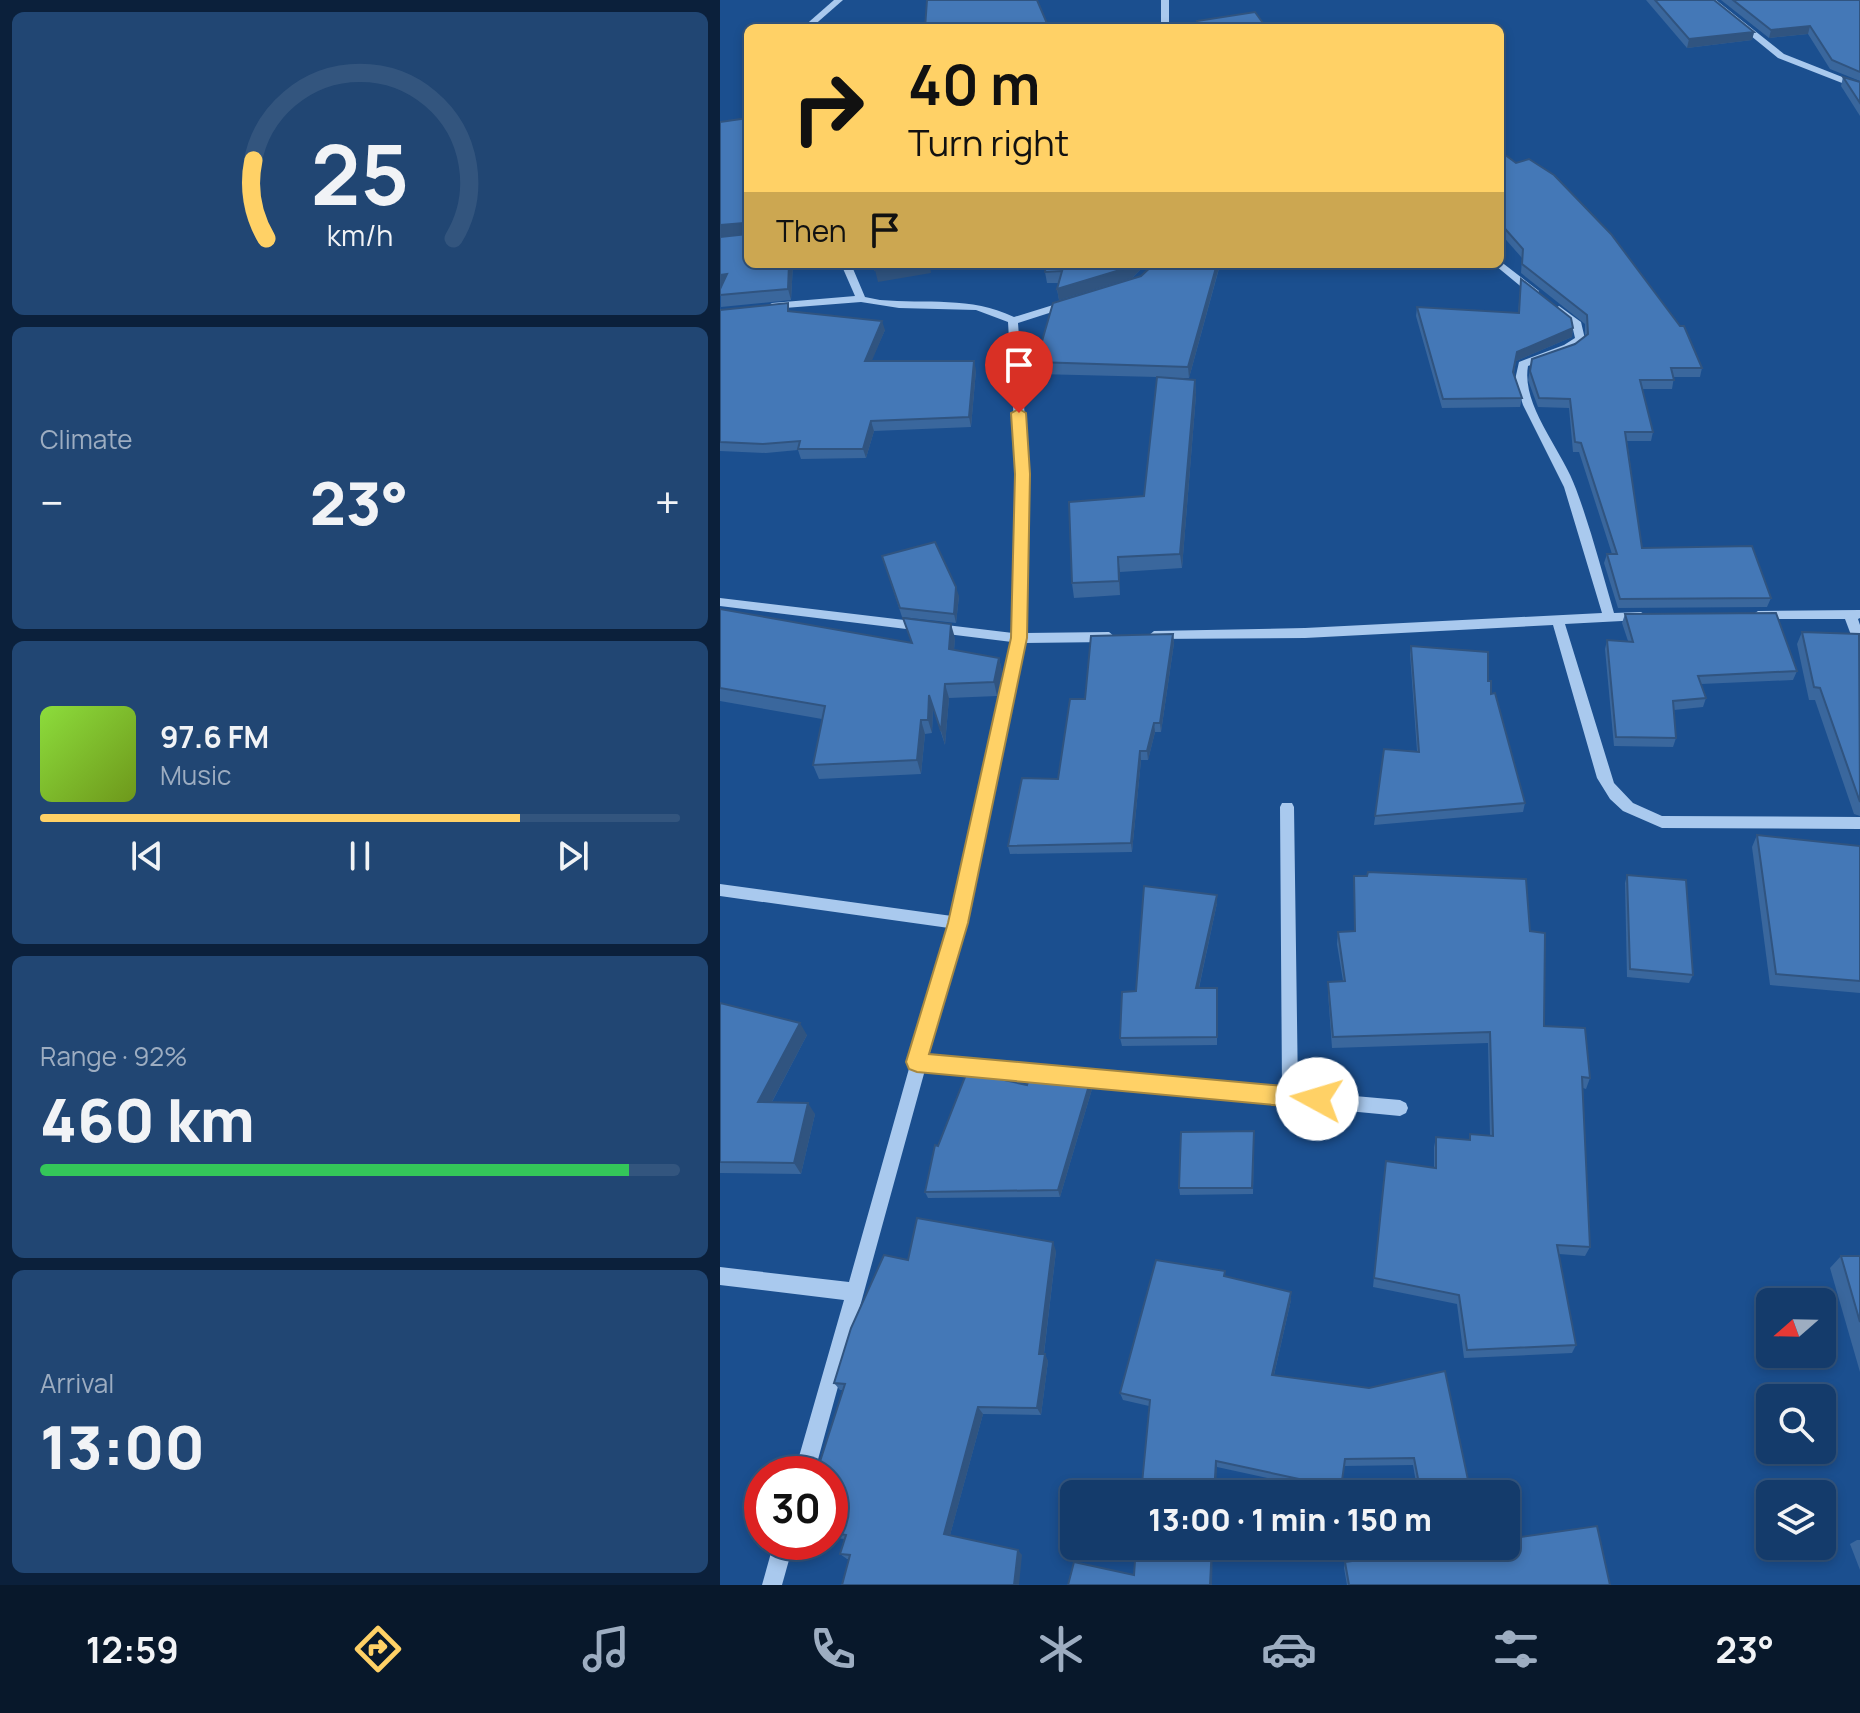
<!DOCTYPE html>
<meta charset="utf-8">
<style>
:root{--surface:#143b6b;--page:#214673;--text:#f1f3f6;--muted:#9dadc1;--line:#33557e;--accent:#ffd166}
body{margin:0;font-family:Manrope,sans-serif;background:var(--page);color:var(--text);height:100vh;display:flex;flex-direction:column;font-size:30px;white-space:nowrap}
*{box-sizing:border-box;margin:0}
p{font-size:26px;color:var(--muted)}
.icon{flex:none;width:44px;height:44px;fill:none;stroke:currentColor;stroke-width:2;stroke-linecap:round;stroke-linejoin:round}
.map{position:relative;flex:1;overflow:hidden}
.side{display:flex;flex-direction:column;gap:12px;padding:12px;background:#0b203b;width:720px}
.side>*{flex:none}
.banner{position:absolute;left:24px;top:24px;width:760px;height:244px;border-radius:12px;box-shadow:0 4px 12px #0003,0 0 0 2px var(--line);background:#ffd166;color:#111;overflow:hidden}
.needle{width:52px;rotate:250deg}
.buttons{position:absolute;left:1036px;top:1288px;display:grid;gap:16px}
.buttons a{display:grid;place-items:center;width:80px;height:80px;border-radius:12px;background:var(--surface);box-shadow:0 4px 12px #0003,0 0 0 2px var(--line);font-size:40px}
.speed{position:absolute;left:24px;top:1456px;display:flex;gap:16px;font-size:40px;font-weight:700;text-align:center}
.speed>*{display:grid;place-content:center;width:104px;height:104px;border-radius:50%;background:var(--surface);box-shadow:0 4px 12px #0003,0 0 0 2px var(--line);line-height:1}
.speed .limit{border:12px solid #d22;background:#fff;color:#111}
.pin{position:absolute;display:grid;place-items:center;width:68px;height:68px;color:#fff;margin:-82px -34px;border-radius:50% 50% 50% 0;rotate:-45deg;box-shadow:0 0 8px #0007}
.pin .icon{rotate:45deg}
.me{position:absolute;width:88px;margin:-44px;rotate:276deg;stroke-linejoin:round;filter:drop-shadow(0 0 6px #0008)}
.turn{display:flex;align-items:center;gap:28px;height:168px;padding:0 32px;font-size:36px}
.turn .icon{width:104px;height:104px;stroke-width:2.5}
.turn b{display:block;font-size:56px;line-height:68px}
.then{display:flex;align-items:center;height:76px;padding:0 32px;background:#0003;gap:16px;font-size:30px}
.big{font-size:60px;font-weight:800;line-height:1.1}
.side .card{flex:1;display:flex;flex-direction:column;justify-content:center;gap:12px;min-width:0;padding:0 28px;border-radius:12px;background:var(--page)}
.side .dial{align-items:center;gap:0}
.dial svg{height:208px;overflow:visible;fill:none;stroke:var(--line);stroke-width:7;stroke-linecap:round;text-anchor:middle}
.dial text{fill:var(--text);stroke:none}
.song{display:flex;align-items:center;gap:24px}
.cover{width:96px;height:96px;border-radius:12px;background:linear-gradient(135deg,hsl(90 70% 55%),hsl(80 70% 35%))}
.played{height:8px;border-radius:4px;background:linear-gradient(90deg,var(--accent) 75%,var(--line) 75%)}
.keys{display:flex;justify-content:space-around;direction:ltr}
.heat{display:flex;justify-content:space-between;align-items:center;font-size:44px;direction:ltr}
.charge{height:12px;border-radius:6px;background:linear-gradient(90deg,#34c759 92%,var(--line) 0)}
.trip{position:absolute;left:340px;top:1480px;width:460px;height:80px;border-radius:12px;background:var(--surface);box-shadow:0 4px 12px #0003,0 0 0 2px var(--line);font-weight:800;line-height:80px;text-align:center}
.dock{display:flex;height:128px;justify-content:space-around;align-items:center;background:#08182b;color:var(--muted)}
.dock .icon{width:56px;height:56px}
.dock .selected{color:var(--accent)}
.dock b{font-size:36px;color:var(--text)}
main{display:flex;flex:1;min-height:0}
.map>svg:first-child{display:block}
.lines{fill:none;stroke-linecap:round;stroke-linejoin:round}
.minor{fill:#a9c9ee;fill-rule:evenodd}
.wall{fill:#3a679d}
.shaded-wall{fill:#305480}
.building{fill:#4478b7;stroke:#305480;stroke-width:2}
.route{fill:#ffd166;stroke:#a68842;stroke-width:2}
</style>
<main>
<section class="side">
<div class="card dial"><svg viewBox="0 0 100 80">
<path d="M14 69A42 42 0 1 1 86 69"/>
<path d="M14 69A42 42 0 0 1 9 39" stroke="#ffd166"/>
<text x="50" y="56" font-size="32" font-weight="700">25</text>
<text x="50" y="72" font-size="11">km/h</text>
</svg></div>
<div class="card"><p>Climate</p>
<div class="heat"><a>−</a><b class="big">23°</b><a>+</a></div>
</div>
<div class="card">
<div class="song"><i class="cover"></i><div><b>97.6 FM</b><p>Music</p></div></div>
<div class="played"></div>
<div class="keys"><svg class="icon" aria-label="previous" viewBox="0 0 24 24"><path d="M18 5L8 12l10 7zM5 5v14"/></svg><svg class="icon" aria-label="pause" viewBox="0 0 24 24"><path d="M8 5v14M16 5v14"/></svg><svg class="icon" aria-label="next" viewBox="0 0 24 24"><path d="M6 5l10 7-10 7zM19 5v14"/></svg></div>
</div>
<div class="card"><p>Range · 92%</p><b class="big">460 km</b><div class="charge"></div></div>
<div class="card"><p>Arrival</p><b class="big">13:00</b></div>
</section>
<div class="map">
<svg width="1140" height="1585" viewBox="0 0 1140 1585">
<rect width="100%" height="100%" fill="#1b4f8f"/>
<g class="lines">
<g class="minor">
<path d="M114,0H123L91,28H82Z"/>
<rect x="441" y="0" width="8" height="28"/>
<path d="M987,0H996L1064,54L1140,84V90L1058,58Z"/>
<path d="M780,261L819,291V295H811L776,266L775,264H780Z"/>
<path d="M121,264H131L145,297L160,300C206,304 251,296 294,317L346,301H354V305L298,323L309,474L305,633L389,632L395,637L389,642L304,643L246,923L209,1056L562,1089L560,807L562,803H572L574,807L578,1091L680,1100L686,1103L688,1108L686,1113L680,1116L205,1070L94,1474H74L124,1300L0,1285V1267L129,1282L190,1065L189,1062L193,1056L229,928L0,896V884L232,916L292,642L0,606V598L293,633L297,474L288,322L256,310L179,308L141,302L52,309L47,306L52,303L135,296Z"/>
<path d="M839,306L861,322L865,339L852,350L808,366C801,406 843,451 856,489C871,529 882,572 894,613L921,612L927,616L921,620L845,624L894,783L913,803L942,816L1140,817V829L942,828L903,811L890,799L877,778L833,625L585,638L429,639L428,636L434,631L585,628L882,613L844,487L803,405L795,380L799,362L844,345L855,338L852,325L834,309Z"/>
<path d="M1140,610V618L1138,619L1140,625V648L1134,643L1125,619H1038L1032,615L1038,611Z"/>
<path d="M54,1542H74L62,1585H42Z"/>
</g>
</g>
<g class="wall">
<path d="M926,0H994L1034,32L1032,40L967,48Z"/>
<path d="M1001,0H1140V81L1110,69L1088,34L1049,38Z"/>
<path d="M1123,77L1140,82V116L1121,86Z"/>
<path d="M0,122L73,264L71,300L1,307Z"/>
<path d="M780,151L982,368L980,377H954L952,389H922L933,432L931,441H907L922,548L1051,598L1047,607L898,608L884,563L887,554H892L859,452H853L849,408L818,407L808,380L812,359L855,344L865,336V324L801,273L802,258L780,233Z"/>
<path d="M326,264H422L420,270L412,278L339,300L337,289L339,283H327L325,272Z"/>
<path d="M434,264H548L500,265L469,378H448L475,380L476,395L462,568L400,572V595L354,598L352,583L424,496L437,377L318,374L316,362L421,276Z"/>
<path d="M801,279L853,328L852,337L796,361L794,373L802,398L800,407L722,408L696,316L697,307L798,313Z"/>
<path d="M0,310L71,311L165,330L151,361L256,370L251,427L154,431L146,458L81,459L78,450L46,453L0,451Z"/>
<path d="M162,556L239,596L236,623L182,617Z"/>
<path d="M0,609L191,643L235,638L234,650L279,658L282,672L277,696L229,698L225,745L213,708L212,733L205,734L201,774L99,779L93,765L102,719L0,701Z"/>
<path d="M905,614L1077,671L1073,680L981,684L986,698L983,707L954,710L956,738L953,747L894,746L885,649L887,640L908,641L902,623Z"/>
<path d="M1082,632L1140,637V816L1134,814L1095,700H1089L1077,644Z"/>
<path d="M453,634L454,643L441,732H435L428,760H421L412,852L290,854L288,846L338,779L365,699Z"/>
<path d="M691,646L768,681L805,803L803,812L654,825L664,749L697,751L690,654Z"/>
<path d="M1037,835L1140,846V993L1050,985L1032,847Z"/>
<path d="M907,875L973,975L969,983L907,977L905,883Z"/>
<path d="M634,876L810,931L824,1026L870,1078L866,1089L863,1088L870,1247L865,1256L839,1254L856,1345L852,1353L744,1358L737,1304L653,1287L666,1161L714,1168V1147L716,1137L749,1140L750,1134L770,1136L768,1043L612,1048L608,993V982L623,981L617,944L618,932L634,931Z"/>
<path d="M497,895V903L479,988H497V1045L402,1046L400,1038L416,991Z"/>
<path d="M0,1003L87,1035L52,1102L95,1114L81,1174L0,1173Z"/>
<path d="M370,1082L372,1089L340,1197L208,1198L205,1192L218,1146L307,1085Z"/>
<path d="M534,1138L533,1194L460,1195L459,1188Z"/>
<path d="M336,1251L324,1354L328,1361L321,1415L263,1414L230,1535L302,1555L127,1559L120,1554L124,1539L110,1537V1474L123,1390H120L114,1383L188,1260Z"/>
<path d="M1121,1256H1140V1372L1110,1268Z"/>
<path d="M505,1276L571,1300L554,1375L649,1388L751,1494H698L693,1465L624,1466L620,1494L497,1467L429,1406L403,1400L400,1393Z"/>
<path d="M1137,1540H1140V1570L1130,1544Z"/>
<path d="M625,1562L890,1585H627L624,1568Z"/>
</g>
<g class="shaded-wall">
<path d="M1090,26L1088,34L1049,38L1051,30Z"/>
<path d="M1034,32L1032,40L967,48L969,39Z"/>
<path d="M24,223L28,234L0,237V225Z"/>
<path d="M69,264H73L71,300L68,289Z"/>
<path d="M195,264H210L211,273L158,282L155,270Z"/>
<path d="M413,264H422L420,270L412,278L339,300L337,289Z"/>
<path d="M497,264H500L469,378L468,367Z"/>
<path d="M7,274L11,286L0,287V275Z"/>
<path d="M162,321L165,330L148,370L145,361Z"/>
<path d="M853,328L852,337L796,361L797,352Z"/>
<path d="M254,361L256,370L251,427L249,417Z"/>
<path d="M475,380L476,395L462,568L460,554Z"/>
<path d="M151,421L154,431L146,458L143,449Z"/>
<path d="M398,557L400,572V595L399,581Z"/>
<path d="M236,587L239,596L236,623L234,614Z"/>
<path d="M231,624L235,638L233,663L229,649Z"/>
<path d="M453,634L454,643L441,732L440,723Z"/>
<path d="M279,658L282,672L277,696L274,682Z"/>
<path d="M225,684L229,698L225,745L221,731Z"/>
<path d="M209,695L213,708L212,733L208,720Z"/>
<path d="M201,720L205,734L201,774L197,760Z"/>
<path d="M434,723L435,732L428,760L427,751Z"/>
<path d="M420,751L421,760L412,852L411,843Z"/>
<path d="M497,895V903L477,996L476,988Z"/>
<path d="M80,1023L87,1035L46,1113L38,1102Z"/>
<path d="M370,1082L372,1089L340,1197L338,1190Z"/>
<path d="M88,1103L95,1114L81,1174L74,1163Z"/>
<path d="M333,1242L336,1251L323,1361L319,1354Z"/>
<path d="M571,1292V1300L552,1383V1375Z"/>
<path d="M325,1354L328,1361L321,1415L317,1408Z"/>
<path d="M258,1407L263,1414L229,1539L224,1534Z"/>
<path d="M496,1461L497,1467L496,1494H494Z"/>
<path d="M492,1546H493L492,1585H490Z"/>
<path d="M298,1550L302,1555L299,1585H294Z"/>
</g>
<g class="building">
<path d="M207,0H317L329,28H205Z"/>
<path d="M935,0H994L1034,32L969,39Z"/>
<path d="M1013,0H1140V72L1112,60L1090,26L1051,30Z"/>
<path d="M535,12L543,23H548L550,28H481L477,21Z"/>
<path d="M1123,77L1140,82V103Z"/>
<path d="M28,118V264H69L68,289L0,295V289L7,274L0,275V237L27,234V226L24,223L0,225V122Z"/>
<path d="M780,151L796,163L809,159L834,175L891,234L960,326H964L982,368H951L954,380H920L933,432H905L922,548L1032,546L1051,598L900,599L887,554H897L861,443L855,442L850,399L819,398L810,371L812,359L855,344L868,334L867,315L802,264L803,249L780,223Z"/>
<path d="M155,264H195L155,270Z"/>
<path d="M326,264H413L410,267L337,289L342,271L325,272Z"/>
<path d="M434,264H497L468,367L316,362L333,303L421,276Z"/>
<path d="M801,279L851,318L853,328L797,352L793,372L802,398L723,399L697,307L799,313Z"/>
<path d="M68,303V311L162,321L145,361H254L249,417L151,421L143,449H78L80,441L43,444L0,442V310Z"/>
<path d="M437,377L475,380L460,554L398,557L399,581L352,583L349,502L424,496Z"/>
<path d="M215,542L236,587L234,614L180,608L162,556Z"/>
<path d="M0,609L192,643L183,618L231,624L229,649L279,658L274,682L225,684L221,731L209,695L208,720H201L197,760L93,765L105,706L0,688Z"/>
<path d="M1056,613L1077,671L978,676L986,698L953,701L956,738L896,737L887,640L913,642L905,614Z"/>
<path d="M1082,632L1139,634L1140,802L1100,688L1094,687Z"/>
<path d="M453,634L440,723H434L427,751H420L411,843L288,846L302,778L338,779L350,699H365L371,636Z"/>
<path d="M691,646L768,652V681H771V694L775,693L805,803L655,816L664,749L699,752Z"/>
<path d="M1037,835L1140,846V981L1056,974Z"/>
<path d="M648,872L806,879L810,931L825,933L824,1026L865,1028L870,1078L862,1077L870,1247L837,1245L856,1345L747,1350L739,1295L654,1278L666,1161L716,1168V1137L750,1140V1134L773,1136L770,1032L613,1037L608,982L625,981L618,932L635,931L634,876H647Z"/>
<path d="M907,875L966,880L973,975L910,969Z"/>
<path d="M424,886L497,895L476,988H497V1037L400,1038L402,992L416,991Z"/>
<path d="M0,1003L80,1023L38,1102L88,1103L74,1163L0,1162Z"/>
<path d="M247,1072L307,1085L310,1076L370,1082L338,1190L205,1192L215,1145L218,1146Z"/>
<path d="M534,1131L532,1188H459L461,1132Z"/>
<path d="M197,1218L333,1242L319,1354H325L317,1408L258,1407L224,1534L298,1550L294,1585H122L130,1555L120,1554L126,1535L110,1532V1474H96L125,1384L114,1383L131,1328L164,1255L188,1260Z"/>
<path d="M1121,1256H1140V1322Z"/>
<path d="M436,1260L505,1271L504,1276L571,1292L552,1375L649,1388L725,1371L751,1494H701L694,1458L625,1459L621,1488L496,1461L494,1494H421L430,1400L400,1393Z"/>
<path d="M877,1526L890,1585H629L625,1562L738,1546H786V1539Z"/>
<path d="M416,1546H492L490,1585H348L354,1562L414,1575Z"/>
</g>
<path class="route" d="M299,409L306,413L310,474L307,638L248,923L209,1054L597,1089L605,1092L608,1099L605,1106L597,1109L197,1072L189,1069L186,1062L228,923L291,638L295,474L291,413Z"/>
</svg>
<div class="buttons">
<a><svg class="needle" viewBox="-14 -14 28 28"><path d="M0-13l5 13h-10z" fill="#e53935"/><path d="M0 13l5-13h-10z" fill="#9dadc1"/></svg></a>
<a><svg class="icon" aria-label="search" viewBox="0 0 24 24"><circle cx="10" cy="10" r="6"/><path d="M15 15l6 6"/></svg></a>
<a><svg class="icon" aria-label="layers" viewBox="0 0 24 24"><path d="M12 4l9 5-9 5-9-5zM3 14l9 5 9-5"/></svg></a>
</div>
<div class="speed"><div class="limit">30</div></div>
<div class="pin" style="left:299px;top:413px;background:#d93025"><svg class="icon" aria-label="arrive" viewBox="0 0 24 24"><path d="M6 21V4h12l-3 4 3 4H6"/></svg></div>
<svg class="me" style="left:597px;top:1099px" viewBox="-20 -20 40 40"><circle r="19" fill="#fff"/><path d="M0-13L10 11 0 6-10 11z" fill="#ffd166"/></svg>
<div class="trip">13:00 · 1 min · 150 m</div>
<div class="banner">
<div class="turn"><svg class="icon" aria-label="right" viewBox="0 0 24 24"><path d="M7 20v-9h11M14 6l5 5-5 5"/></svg><div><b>40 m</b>Turn right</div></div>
<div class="then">Then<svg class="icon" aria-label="arrive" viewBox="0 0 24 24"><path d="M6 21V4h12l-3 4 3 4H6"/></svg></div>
</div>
</div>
</main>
<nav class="dock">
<b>12:59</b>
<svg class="icon selected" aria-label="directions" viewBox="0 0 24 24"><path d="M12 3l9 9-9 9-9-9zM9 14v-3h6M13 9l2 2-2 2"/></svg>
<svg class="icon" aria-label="music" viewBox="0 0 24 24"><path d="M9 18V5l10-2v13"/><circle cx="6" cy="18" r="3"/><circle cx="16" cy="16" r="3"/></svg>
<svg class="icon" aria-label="phone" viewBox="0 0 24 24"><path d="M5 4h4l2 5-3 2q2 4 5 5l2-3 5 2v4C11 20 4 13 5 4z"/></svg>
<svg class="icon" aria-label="climate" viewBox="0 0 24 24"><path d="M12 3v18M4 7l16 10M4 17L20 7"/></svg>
<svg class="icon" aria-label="car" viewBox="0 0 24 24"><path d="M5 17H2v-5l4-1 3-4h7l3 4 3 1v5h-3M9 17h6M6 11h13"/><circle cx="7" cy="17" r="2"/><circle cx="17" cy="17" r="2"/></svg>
<svg class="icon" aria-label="filters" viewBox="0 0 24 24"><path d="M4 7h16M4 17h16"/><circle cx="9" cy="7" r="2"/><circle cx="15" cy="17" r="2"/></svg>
<b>23°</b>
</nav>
